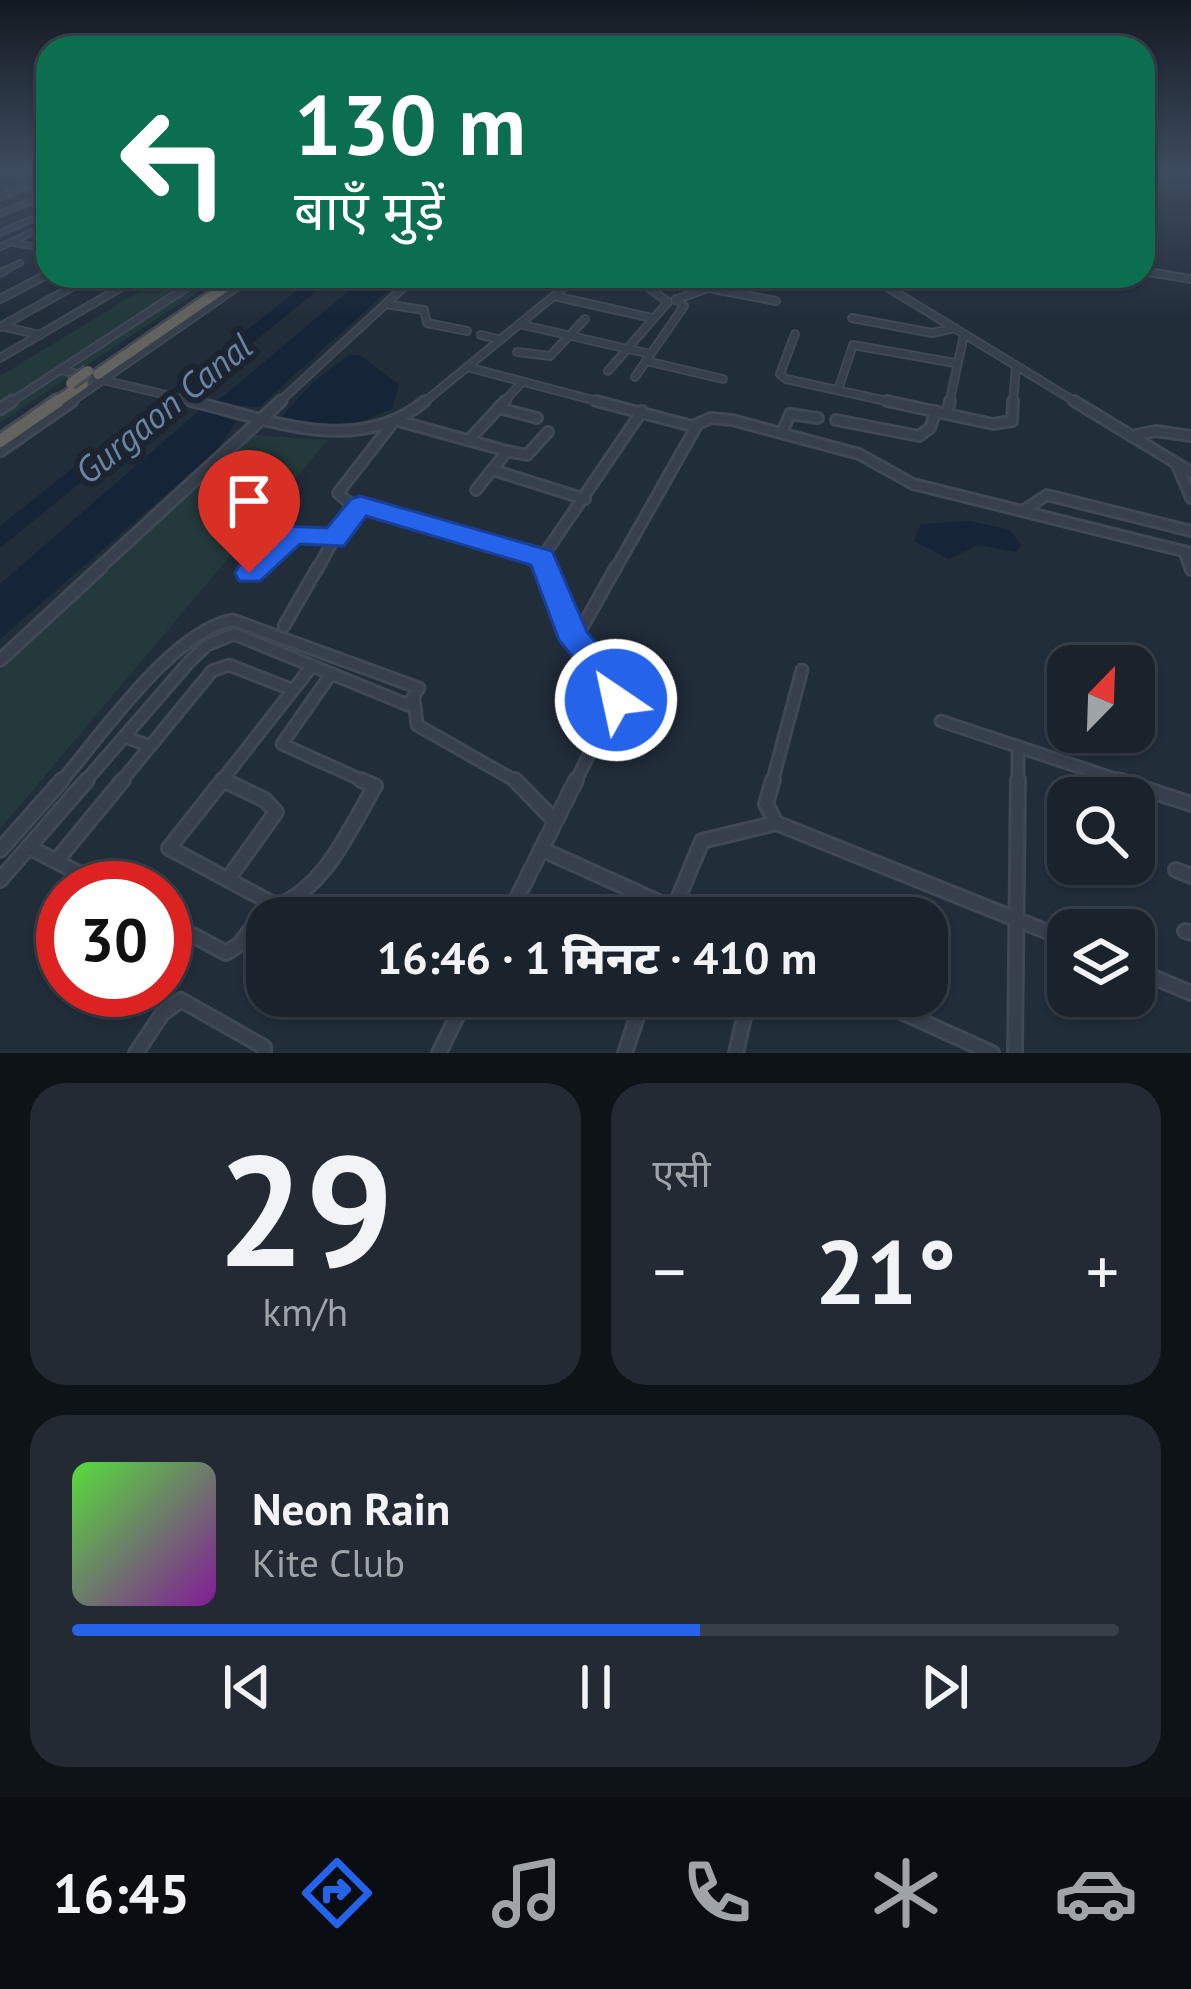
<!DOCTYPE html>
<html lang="hi">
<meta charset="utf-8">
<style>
:root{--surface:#1a222c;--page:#232a34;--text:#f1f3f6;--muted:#9fa4a9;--line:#383f48;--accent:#2563eb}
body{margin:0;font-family:"PT Sans","Noto Sans Devanagari",sans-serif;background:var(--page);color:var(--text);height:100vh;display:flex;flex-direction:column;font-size:45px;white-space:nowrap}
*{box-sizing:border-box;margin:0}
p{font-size:39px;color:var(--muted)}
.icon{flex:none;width:66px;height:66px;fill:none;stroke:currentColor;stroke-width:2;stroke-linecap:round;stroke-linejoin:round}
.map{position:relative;height:1053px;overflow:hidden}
.sheet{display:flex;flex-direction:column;gap:30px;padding:30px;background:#0e1318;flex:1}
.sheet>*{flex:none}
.top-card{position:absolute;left:36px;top:36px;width:1119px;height:252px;border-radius:36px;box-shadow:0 3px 9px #0004,0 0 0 3px var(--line);background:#0b6e4f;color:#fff;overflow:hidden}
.needle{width:78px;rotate:23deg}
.buttons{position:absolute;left:1047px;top:645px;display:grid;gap:24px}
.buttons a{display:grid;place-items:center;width:108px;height:108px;border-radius:24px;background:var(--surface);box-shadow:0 3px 9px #0004,0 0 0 3px var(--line);font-size:60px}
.speed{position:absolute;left:36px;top:861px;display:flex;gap:24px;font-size:60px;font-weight:700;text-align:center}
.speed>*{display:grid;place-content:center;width:156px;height:156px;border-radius:50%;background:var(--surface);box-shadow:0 3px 9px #0004,0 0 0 3px var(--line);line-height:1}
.speed .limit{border:18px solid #d22;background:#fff;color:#111}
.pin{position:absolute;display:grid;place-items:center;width:102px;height:102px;color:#fff;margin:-123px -51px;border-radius:50% 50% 50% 0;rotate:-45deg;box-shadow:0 0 12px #0007}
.pin .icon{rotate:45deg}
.me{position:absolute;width:132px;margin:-66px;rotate:326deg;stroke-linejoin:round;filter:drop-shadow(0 0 9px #0008)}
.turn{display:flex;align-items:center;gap:42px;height:252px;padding:0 60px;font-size:54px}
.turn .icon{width:156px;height:156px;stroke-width:2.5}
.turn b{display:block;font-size:84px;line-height:102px}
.big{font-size:90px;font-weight:800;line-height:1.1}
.sheet .widget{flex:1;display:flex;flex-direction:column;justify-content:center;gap:18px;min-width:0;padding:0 42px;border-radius:36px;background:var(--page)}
.sheet .dial{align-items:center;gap:0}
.dial b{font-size:156px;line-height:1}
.song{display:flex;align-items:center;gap:36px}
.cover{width:144px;height:144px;border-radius:18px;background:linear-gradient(135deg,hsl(110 70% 55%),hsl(290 70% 35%))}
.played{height:12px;border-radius:6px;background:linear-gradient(90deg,var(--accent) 60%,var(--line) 60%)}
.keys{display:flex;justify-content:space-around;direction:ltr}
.heat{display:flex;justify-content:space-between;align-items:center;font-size:66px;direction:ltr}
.sheet .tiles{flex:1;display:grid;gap:30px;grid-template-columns:1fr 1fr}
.widget:last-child{grid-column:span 2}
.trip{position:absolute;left:246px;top:897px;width:702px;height:120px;border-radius:36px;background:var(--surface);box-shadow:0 3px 9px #0004,0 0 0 3px var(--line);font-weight:800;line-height:120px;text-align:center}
.tab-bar{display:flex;height:192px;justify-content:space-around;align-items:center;background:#0a0e12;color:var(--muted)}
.tab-bar .icon{width:84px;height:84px}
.tab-bar .current{color:var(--accent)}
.tab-bar b{font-size:54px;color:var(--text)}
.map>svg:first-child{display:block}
.green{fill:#24393b}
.water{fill:#162438}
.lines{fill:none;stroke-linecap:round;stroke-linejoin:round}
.minor-far4-casing{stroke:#3f4854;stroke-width:8}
.minor-far3-casing{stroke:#3f4854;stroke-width:10}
.minor-far2-casing{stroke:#3f4854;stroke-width:14}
.minor-far1-casing{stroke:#3f4854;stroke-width:15}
.minor-casing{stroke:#3f4854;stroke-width:18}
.tertiary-far2-casing{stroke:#3f4854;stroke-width:10}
.tertiary-far1-casing{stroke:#3f4854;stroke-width:15}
.tertiary-casing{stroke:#3f4854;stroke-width:16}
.trunk-far1-casing{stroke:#414955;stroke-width:15}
.trunk-casing{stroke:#414955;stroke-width:18}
.minor-far4{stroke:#363f4b;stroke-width:4.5}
.minor-far3{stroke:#363f4b;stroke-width:6}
.minor-far2{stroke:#363f4b;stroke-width:8}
.minor-far1{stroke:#363f4b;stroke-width:9}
.minor{stroke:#363f4b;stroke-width:12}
.tertiary-far2{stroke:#363f4b;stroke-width:6}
.tertiary-far1{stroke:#363f4b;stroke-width:9}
.tertiary{stroke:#363f4b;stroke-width:10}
.trunk-far1{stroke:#62625f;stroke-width:10}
.trunk{stroke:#62625f;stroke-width:12}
.trunk-bridge-casing{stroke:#414955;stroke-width:15;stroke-linecap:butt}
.trunk-bridge{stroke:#62625f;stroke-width:10}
.route{fill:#2563eb;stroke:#184099;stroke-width:3}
.labels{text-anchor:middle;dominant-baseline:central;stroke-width:12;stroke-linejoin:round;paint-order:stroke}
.water-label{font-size:36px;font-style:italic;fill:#6a84a6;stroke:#1b242f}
</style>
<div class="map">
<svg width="1191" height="1053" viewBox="0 0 1191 1053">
<rect width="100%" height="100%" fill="#222d3a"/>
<g class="green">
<path d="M107,276H221L0,423V376L150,285Z"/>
<path d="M253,435L328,440L0,829V670Z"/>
</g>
<g class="water">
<path d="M315,276H335L0,548V526Z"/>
<path d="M366,276H404L259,407L229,405L225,416L236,422L219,448L0,639V584L201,409L225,395Z"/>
<path d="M349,355H360L399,385L392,409L350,426L277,422L313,382Z"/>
<path d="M970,521L1010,530L1021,545L1016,552L978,545L949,559L914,541L921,524Z"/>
</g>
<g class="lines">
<g class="minor-far4-casing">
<g id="minor-far4">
<path d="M0,172L48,179"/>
<path d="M0,197L43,179"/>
<path d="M0,214L48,194"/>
<path d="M0,233L48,212"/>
<path d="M14,243L48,249"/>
<path d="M0,247L48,225"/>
<path d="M1143,271L1160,274"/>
<path d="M0,273L20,263"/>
</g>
</g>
<g class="minor-far3-casing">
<g id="minor-far3">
<path d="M1143,271L1191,279"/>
<path d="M0,273L4,271"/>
<path d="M869,276L1079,404"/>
<path d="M1073,276H1094"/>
<path d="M708,288L776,301"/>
<path d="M554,296L652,318"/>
<path d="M0,299L48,274"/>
<path d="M675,300L741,276"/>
<path d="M385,304L424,310L427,323L467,331"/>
<path d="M852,318L932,333L955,328"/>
<path d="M519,324L650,354"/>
<path d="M1,326L40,335"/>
<path d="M0,327L92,276"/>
<path d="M795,334L780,374L786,379L900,404"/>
<path d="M481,335L498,339"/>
<path d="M517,352L550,356L585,319"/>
<path d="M0,358L130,282"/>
<path d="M646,361L723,379"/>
<path d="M467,367L608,404"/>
<path d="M61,370L204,404"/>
<path d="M608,371L668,302L633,276"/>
<path d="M635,377L684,306L676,299"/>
<path d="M838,390L853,345L955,363"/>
<path d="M422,404L578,276"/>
<path d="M502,404L521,383"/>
<path d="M949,404L964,335"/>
<path d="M1013,404L1016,366"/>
</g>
</g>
<g class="minor-far2-casing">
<g id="minor-far2">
<path d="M191,401C268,419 356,458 425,401"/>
<path d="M596,401L696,427L615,570"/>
<path d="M887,401L993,424L1012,421L1013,401"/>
<path d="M1074,401L1191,472"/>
<path d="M499,408L537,418"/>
<path d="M947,414L950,401"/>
<path d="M836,420L919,436L930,428L936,411"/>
<path d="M695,425L711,418L732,420L859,454L913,484L1191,553"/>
<path d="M782,433L790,414L818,418"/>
<path d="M1131,436L1156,431L1191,436"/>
<path d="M469,440L505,401"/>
<path d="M507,451L527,455L548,432"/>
<path d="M1177,465L1191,498"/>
<path d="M493,470L585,499"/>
<path d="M476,490L507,451L395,420L338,493L348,502L542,558L642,411"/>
<path d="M1024,510L1047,495L1191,531"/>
<path d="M1184,551L1191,570"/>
<path d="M542,558L547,570"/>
<path d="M252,570L288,536L334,539L360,506"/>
<path d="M317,570L333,541"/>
</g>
</g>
<g class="minor-far1-casing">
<g id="minor-far1">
<path d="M546,567L575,640L613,682L616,700L575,783"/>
<path d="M249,573L255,567"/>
<path d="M284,626L318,567"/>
<path d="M575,640L616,567"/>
<path d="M331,674L282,744L368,783"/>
<path d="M414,698L417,725L519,783"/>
<path d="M941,721L1127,783"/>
<path d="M125,737L150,746"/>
<path d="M223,780L229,783"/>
<path d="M60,783C101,736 172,631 233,620L419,688L408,705L234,634L207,645L190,661L84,783"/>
<path d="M120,783L212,671L229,665L293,690L312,666"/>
<path d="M220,783L293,690"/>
<path d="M772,783L802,670"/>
<path d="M1018,783V747"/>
</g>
</g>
<g class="minor-casing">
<g id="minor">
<path d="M223,780L169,848L277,906C326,887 350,828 375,786L361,780"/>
<path d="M223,780L265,800L276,812L228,879"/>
<path d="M515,780L555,821"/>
<path d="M773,780L766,804L776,823L1068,940"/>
<path d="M1118,780L1191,804"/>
<path d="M29,847L107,888"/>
<path d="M541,849L694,918"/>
<path d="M0,850L62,780"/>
<path d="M57,860L123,780"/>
<path d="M1176,870L1191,876"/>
<path d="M0,880L87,780"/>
<path d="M507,918L576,780"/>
<path d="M670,918L702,841L776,823"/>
<path d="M165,920L226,953L240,944L270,902"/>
<path d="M1185,931L1191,933"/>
<path d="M1134,969L1191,993"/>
<path d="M866,996L992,1053"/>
<path d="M136,1053L162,1014L181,1000L264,1047V1053"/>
<path d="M439,1053L467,996"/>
<path d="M625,1053L644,996"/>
<path d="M736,1053L749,996"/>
<path d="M1015,1053L1018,780"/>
</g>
</g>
<g class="tertiary-far2-casing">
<g id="tertiary-far2">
<path d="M8,404L204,276"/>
<path d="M68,404L253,276"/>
<path d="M277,404L416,276"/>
</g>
</g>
<g class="tertiary-far1-casing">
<g id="tertiary-far1">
<path d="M0,409L12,401"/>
<path d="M0,451L72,401"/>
<path d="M97,570L281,401"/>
</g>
</g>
<g class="tertiary-casing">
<path id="tertiary" d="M0,660L101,567"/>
</g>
<g class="trunk-far1-casing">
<g id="trunk-far1">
<path d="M98,374L241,276"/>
<path d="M54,404L83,384"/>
</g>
</g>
<g class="trunk-casing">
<path id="trunk" d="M0,441L58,401"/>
</g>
<use href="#minor-far4" class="minor-far4"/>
<use href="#minor-far3" class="minor-far3"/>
<use href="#minor-far2" class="minor-far2"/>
<use href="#minor-far1" class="minor-far1"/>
<use href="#minor" class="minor"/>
<use href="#tertiary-far2" class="tertiary-far2"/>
<use href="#tertiary-far1" class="tertiary-far1"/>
<use href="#tertiary" class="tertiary"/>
<use href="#trunk-far1" class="trunk-far1"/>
<use href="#trunk" class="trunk"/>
<g class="trunk-bridge-casing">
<path id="trunk-bridge" d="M71,383L88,371"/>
</g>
<use href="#trunk-bridge" class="trunk-bridge"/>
</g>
<linearGradient id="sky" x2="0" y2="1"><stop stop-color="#131920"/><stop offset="0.54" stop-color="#3e4c60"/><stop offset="1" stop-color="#3e4c60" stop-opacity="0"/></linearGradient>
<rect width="1191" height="318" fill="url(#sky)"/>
<path class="route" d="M360,496L552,551L587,632L630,682L628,711L616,715L604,711L597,687L559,640L531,565L366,516L344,546L300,544L260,581H239L235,573L239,566L285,526L327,528L351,499Z"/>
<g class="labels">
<g class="water-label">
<text transform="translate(163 408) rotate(-39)">Gurgaon Canal</text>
</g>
</g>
</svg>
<div class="buttons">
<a><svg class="needle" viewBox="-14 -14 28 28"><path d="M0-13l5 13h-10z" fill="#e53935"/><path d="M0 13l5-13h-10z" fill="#9fa4a9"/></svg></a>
<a><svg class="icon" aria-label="search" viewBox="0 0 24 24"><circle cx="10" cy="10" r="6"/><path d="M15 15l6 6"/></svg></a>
<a><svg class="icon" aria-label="layers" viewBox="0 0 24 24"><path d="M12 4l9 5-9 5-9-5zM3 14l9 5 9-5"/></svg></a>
</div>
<div class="speed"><div class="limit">30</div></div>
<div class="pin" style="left:249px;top:573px;background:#d93025"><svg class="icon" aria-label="arrive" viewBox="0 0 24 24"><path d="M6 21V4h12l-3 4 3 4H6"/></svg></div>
<svg class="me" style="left:616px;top:700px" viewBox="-20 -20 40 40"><circle r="17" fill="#2563eb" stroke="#fff" stroke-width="3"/><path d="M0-11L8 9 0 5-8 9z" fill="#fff"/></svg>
<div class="trip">16:46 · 1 मिनट · 410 m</div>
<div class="top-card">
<div class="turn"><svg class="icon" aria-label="left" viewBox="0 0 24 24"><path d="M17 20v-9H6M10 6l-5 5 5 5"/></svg><div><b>130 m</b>बाएँ मुड़ें</div></div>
</div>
</div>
<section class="sheet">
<div class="tiles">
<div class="widget dial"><b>29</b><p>km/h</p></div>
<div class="widget"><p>एसी</p>
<div class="heat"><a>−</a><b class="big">21°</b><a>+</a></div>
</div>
<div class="widget">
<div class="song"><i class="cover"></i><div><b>Neon Rain</b><p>Kite Club</p></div></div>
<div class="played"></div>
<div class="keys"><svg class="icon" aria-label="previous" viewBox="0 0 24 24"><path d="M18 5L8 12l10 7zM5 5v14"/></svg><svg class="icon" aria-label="pause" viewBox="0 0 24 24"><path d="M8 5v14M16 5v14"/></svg><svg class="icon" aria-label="next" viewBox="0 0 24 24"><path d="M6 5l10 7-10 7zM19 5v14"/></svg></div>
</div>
</div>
</section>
<nav class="tab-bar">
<b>16:45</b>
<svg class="icon current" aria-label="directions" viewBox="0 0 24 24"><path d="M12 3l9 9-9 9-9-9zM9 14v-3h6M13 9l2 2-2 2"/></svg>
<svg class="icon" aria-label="music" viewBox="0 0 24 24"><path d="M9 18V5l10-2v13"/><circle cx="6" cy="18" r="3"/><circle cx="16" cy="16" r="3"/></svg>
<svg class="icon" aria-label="phone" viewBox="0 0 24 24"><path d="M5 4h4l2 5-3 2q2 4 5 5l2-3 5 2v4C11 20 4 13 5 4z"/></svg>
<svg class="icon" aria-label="climate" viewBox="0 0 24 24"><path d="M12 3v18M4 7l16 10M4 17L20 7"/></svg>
<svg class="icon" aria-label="car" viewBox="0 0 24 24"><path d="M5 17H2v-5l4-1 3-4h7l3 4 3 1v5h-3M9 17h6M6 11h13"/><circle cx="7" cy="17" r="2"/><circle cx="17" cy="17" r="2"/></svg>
</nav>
